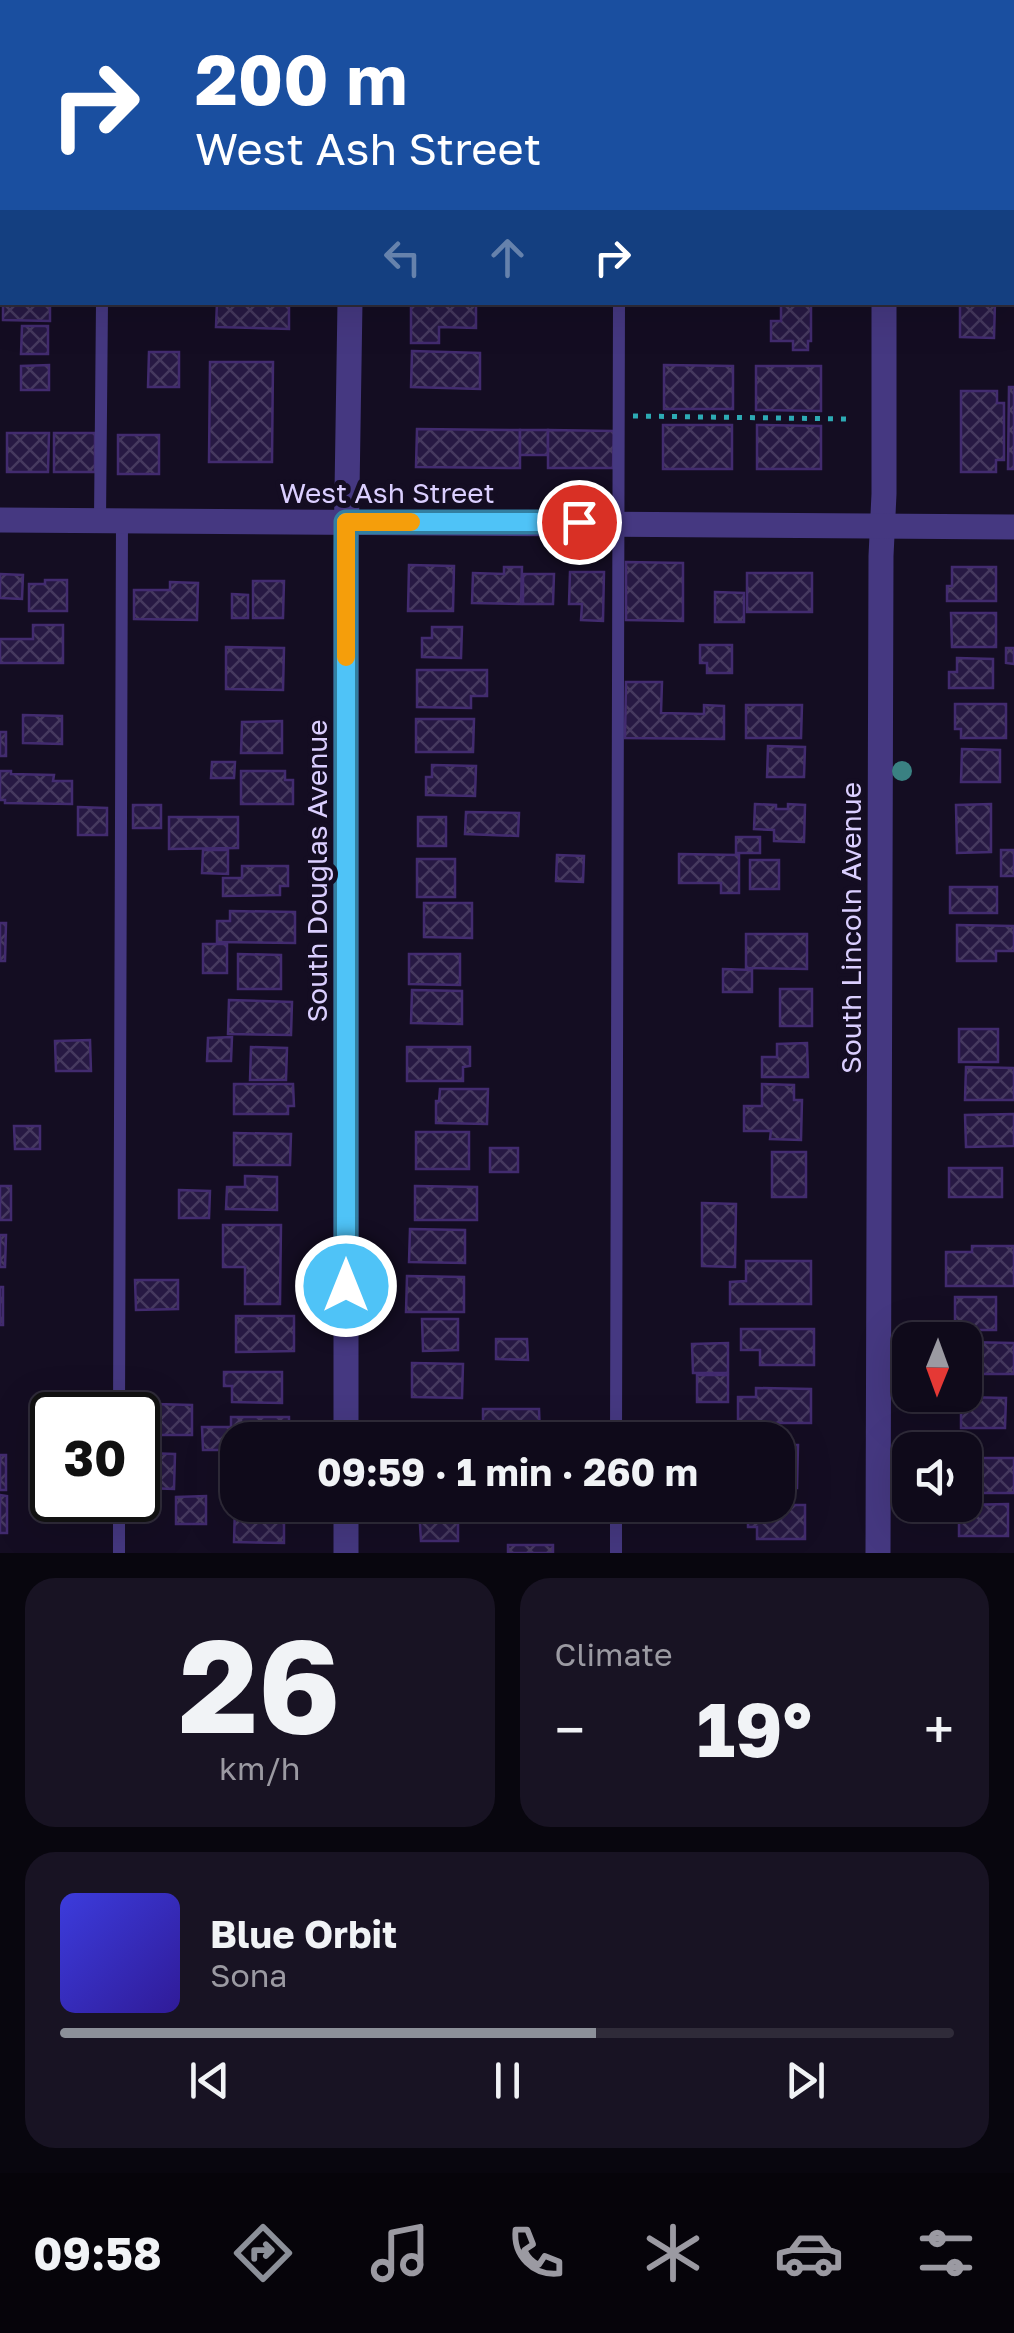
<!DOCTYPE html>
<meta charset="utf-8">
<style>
:root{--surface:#0f0a1a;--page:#181323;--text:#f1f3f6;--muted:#9b9aa2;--line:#2f2b39;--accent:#8c9099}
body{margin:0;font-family:"Golos Text",sans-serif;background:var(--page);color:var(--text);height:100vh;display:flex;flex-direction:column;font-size:38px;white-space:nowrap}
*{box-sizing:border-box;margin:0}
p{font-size:32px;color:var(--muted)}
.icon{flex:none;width:55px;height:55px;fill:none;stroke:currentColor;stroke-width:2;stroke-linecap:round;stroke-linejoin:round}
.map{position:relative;height:1553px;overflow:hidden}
.sheet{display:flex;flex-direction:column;gap:25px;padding:25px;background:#08060e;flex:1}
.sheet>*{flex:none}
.hud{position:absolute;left:0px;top:0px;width:1015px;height:305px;box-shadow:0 10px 40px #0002,0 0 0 2px var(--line);background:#1a4fa0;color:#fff;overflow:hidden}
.needle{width:65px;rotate:181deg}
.controls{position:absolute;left:892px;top:1322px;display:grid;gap:20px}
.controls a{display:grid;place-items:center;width:90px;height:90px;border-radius:20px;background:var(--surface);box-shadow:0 10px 40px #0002,0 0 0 2px var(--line);font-size:50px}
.speed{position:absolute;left:30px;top:1392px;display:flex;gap:20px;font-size:50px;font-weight:700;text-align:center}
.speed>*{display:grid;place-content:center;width:130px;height:130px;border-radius:50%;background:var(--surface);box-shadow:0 10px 40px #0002,0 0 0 2px var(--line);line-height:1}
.speed .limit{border:5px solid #111;border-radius:15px;background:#fff;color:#111}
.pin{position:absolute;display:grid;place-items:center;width:85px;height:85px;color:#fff;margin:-42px;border:5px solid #fff;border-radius:50%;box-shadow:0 2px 10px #0007}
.me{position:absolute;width:110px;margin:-55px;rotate:0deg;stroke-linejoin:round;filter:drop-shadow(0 0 8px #0008)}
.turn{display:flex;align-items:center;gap:35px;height:210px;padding:0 30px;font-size:45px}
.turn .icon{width:130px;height:130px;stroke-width:2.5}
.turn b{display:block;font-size:70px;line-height:85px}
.lanes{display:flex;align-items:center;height:95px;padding:0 30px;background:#0003;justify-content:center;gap:50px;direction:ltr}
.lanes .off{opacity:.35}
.big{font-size:75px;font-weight:700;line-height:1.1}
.sheet .card{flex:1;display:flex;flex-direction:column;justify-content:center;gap:15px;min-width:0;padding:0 35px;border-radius:30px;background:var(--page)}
.sheet .dial{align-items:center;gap:0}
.dial b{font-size:130px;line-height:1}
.song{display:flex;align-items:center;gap:30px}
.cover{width:120px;height:120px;border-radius:15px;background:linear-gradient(135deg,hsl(240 70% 55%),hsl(250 70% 35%))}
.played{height:10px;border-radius:5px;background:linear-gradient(90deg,var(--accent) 60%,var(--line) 60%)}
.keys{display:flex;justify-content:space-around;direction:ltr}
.heat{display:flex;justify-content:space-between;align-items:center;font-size:55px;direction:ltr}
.sheet .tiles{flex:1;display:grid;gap:25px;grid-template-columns:1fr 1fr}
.card:last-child{grid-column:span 2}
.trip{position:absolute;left:220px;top:1422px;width:575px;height:100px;border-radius:30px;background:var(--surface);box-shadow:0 10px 40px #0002,0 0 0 2px var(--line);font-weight:700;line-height:100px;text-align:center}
.dock{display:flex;height:160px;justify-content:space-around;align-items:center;background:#06040a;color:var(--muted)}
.dock .icon{width:70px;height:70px}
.dock .selected{color:var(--accent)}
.dock b{font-size:45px;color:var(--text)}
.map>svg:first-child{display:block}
.building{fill:url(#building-cross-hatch);stroke:#422b6f;stroke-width:2.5}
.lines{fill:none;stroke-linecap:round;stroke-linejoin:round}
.path{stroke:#2daab4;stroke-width:5;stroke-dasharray:5 8;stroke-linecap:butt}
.service{stroke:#453881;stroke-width:12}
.minor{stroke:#453881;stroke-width:25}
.tertiary{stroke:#453881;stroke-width:25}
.tree{fill:#3a8182}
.route-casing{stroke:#337fa1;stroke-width:25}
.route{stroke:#4fc3f7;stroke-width:18}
.slow{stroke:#f59e0b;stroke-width:18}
.labels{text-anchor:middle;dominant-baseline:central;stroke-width:10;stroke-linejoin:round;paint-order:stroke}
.street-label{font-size:28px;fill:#dbcfff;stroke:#140d22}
</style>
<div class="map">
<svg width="1014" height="1553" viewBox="0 0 1014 1553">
<defs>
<pattern id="building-cross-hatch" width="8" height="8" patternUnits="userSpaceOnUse" patternTransform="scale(2.5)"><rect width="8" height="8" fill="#271943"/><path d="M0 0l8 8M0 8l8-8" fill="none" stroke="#46395f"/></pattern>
</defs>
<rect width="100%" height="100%" fill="#140d22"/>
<g class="building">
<path d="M959,0H1014V35L1012,2H959Z"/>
<path d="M3,302H50V321L3,320Z"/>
<path d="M217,302H289V329L216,327Z"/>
<path d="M411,302H476V328L439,327V343H411Z"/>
<path d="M781,302H811V341H808V350H793V341H771V321H781Z"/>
<path d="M960,302H995L994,338L960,337Z"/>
<path d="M22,326H48V354H21Z"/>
<path d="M412,351L480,353V389L411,387Z"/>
<path d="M149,352H179V387H148Z"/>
<path d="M210,362H273L272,462H209Z"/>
<path d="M49,365V390H21V366Z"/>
<path d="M664,365L733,366V409H664Z"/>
<path d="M756,366H821V411L756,410Z"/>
<path d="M1009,387H1014V469H1008Z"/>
<path d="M961,391H997V403H1004V460H996V472H961Z"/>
<rect x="663" y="425" width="69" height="44"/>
<path d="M757,425L821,426V469H757Z"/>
<path d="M417,429L520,430V468L416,467Z"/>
<rect x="520" y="430" width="28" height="25"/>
<path d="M548,430L614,431L613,468H548Z"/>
<path d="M7,433H49L48,472H7Z"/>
<rect x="54" y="433" width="41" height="39"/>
<rect x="118" y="435" width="41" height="39"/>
<path d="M626,562L683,563V621L626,620Z"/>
<path d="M409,565L454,566L453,611H408Z"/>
<path d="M504,567H522L521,604L472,603L473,573L504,574Z"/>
<path d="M952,567H996V601H947V586H952Z"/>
<path d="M570,572H604L603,621L581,620L582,604H569Z"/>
<rect x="747" y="573" width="65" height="39"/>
<path d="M0,574L23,575L22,599L0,598Z"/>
<path d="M523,574H554L553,604H523Z"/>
<path d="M45,580H67V611H29V584H45Z"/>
<path d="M253,581H284L283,618H253Z"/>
<path d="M170,582L198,583L197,620L134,619V590H170Z"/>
<path d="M715,592L744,593V622H715Z"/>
<path d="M232,594L248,595V618H232Z"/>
<path d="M951,613H996V647H952Z"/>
<path d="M33,625H63V663H0V639H33Z"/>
<path d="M432,627H462L461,658L422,657V638H432Z"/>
<path d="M700,645H732V673H707V663H700Z"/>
<path d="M226,647L284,648L283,690L226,689Z"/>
<path d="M1006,648H1014V664L1006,663Z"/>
<path d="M957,658L993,659V688H949V672H957Z"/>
<path d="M417,670H487V696H471V708L417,707Z"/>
<path d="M626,682H662L661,713L704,714V705L724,706V739L625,738Z"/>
<path d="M955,704H1006V738H961V729H955Z"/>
<path d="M746,705H802L801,738H746Z"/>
<path d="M23,715L62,716V744L23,743Z"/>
<path d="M416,719H474L473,752H416Z"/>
<path d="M282,721V753H241L242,722Z"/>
<rect x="0" y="732" width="6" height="24"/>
<path d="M768,746L805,747L804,777H767Z"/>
<path d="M962,749L1000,750V782H961Z"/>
<path d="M212,762H235L234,778H211Z"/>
<path d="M432,765L476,766L475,796L426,795V777H432Z"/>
<path d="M0,771H11V774L54,775L53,781H72V804L5,803V800H0Z"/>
<path d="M241,771H285V780H293V804H241Z"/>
<path d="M755,804L776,805V809H788V804L805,805L804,842L774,841V830L754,829Z"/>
<path d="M991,804V852L957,853L956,805Z"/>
<rect x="133" y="805" width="28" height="23"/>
<path d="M78,807L107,808V835H78Z"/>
<path d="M466,812L519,813L518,836L465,834Z"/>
<path d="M169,817H238V848L169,849Z"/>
<rect x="418" y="817" width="28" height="29"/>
<rect x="736" y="837" width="24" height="16"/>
<path d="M203,850H228V874L202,873Z"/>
<rect x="1001" y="850" width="13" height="26"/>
<path d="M679,854L739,855V893H721V883H679Z"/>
<path d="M557,855L584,856L583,882L556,881Z"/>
<rect x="417" y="859" width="38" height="38"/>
<rect x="750" y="860" width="29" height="29"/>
<path d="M242,866H288V886H280V895L223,896V878H242Z"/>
<rect x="950" y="887" width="47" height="26"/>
<path d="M424,903H472V938L424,937Z"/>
<path d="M230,911L295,912V943L217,942V921H230Z"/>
<path d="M0,923H6L5,961H0Z"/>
<path d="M957,925L1014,926V951H996V961H957Z"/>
<path d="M746,934H807V969L746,968Z"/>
<rect x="203" y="944" width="24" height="29"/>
<path d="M238,954L281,955V989H238Z"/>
<path d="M409,954H460V985L409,984Z"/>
<path d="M723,969L752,970V992H723Z"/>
<rect x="780" y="989" width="32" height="37"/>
<path d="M412,990L462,991V1024L411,1023Z"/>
<path d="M229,1000L292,1002L291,1035L228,1034Z"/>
<rect x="959" y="1029" width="39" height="33"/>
<path d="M232,1037L231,1061H207L208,1038Z"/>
<path d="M90,1040L91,1071H56L55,1041Z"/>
<path d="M807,1043L808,1077H762V1057H777V1044Z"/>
<path d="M251,1047L287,1048L286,1080H250Z"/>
<path d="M407,1047H470V1066L463,1067V1081H407Z"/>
<path d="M966,1067L1014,1068V1100H965Z"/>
<path d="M234,1084H293L294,1106H288V1114H234Z"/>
<path d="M762,1084L794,1085V1100H802L801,1140L770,1139L771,1131H744V1106H762Z"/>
<path d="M440,1089H488L487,1124L436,1123V1101H439Z"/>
<path d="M1014,1114V1146L966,1147L965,1115Z"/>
<path d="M14,1126H40V1149H15Z"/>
<rect x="416" y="1132" width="53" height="37"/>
<path d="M234,1133L291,1134L290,1165H234Z"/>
<rect x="490" y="1148" width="28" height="24"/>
<rect x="772" y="1152" width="34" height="45"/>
<rect x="949" y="1168" width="53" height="29"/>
<path d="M245,1176L277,1177V1210L226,1209L227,1187H245Z"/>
<rect x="0" y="1186" width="11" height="34"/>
<path d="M415,1186L477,1187V1220H415Z"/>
<path d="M179,1190L210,1191L209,1218H179Z"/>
<path d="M702,1203L736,1204L735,1267L702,1266Z"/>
<path d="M223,1225H281L280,1304H245V1267H223Z"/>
<path d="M410,1229L465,1230V1263L409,1262Z"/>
<path d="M0,1235H6L5,1267H0Z"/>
<path d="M972,1246H1014V1286H946V1252H972Z"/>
<path d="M746,1261H811V1304H730V1282L746,1281Z"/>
<path d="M407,1276L464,1277V1312H406Z"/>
<path d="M135,1280H178V1309L136,1310Z"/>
<rect x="0" y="1287" width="3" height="38"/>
<rect x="955" y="1297" width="41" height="33"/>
<path d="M236,1316H294V1351L236,1352Z"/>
<path d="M422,1319H458V1350L423,1351Z"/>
<path d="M741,1329H814V1365H760V1350H741Z"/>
<path d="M496,1339H527L528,1360L496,1359Z"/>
<path d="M965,1342L1014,1343V1374H965Z"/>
<path d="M728,1343V1373H693L692,1344Z"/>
<path d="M412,1363L463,1364L462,1398L412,1397Z"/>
<path d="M224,1372H282V1403L232,1402V1386H224Z"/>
<rect x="697" y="1375" width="31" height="27"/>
<path d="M756,1388L811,1389V1423H738V1397H756Z"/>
<path d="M961,1397L1006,1398L1005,1428H961Z"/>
<path d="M156,1404L192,1405V1435H156Z"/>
<path d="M483,1409H539L540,1436L483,1437Z"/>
<path d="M231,1417H289V1440H238V1450H203L202,1427H231Z"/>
<rect x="681" y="1432" width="41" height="8"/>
<path d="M778,1445H798L797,1488H778Z"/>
<path d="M144,1453L175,1454L174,1489L144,1488Z"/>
<rect x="0" y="1455" width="6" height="35"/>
<rect x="965" y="1458" width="49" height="35"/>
<rect x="230" y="1465" width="8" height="30"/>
<path d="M0,1495L7,1496V1533H0Z"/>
<path d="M206,1496V1524H176V1497Z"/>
<path d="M1008,1504V1536H959V1505Z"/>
<rect x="709" y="1505" width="32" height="10"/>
<path d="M748,1505H805V1539H757V1527H748Z"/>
<path d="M235,1506L284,1507V1543L234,1542Z"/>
<path d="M419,1509H458V1541H421Z"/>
<rect x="508" y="1545" width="45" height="8"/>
</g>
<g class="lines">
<path class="path" d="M633,416L850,419"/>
<g class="service">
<path d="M105,2V0"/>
<path d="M619,2V0"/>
<path d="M100,520L102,302"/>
<path d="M119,1415L122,520"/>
<path d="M616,1440L619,302"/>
<path d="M119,1553V1500"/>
<path d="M616,1553V1505"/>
</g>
<g class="minor">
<path d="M354,2V0"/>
<path d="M885,2V0"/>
<path d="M346,1440V555L350,302"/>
<path d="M346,1553V1505"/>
<path d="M878,1553L881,556L884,494V302"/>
</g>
<path class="tertiary" d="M0,520L1014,527"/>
</g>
<circle class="tree" cx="902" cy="771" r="10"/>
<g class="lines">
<g class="route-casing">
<path id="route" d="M346,1286V522H579"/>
</g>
<use href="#route" class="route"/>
<path class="slow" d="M346,657V522H411"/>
</g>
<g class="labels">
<g class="street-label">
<text x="387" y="492">West Ash Street</text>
<text transform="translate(316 871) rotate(-90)">South Douglas Avenue</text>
<text transform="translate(850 928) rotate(-90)">South Lincoln Avenue</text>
</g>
</g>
</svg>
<div class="controls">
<a><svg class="needle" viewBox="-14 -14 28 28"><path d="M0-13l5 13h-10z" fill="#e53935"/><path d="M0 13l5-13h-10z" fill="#9b9aa2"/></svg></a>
<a><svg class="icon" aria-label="sound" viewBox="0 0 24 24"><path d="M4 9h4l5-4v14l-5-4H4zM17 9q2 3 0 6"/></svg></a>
</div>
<div class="speed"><div class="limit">30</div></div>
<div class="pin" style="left:579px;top:522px;background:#d93025"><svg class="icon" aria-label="arrive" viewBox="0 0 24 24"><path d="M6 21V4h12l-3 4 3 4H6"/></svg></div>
<svg class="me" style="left:346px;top:1286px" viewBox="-20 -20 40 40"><circle r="17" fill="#4fc3f7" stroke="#fff" stroke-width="3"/><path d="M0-11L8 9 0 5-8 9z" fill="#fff"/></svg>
<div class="trip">09:59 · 1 min · 260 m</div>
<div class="hud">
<div class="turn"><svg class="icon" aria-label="right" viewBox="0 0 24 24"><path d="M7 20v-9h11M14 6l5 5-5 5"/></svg><div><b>200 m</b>West Ash Street</div></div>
<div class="lanes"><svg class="icon off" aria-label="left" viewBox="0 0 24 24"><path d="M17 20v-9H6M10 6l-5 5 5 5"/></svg><svg class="icon off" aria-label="ahead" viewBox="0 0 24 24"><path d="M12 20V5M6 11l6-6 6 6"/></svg><svg class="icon" aria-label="right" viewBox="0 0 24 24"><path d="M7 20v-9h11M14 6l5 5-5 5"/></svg></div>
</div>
</div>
<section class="sheet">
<div class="tiles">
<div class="card dial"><b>26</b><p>km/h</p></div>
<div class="card"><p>Climate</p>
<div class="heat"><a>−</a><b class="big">19°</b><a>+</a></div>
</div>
<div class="card">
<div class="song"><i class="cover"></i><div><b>Blue Orbit</b><p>Sona</p></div></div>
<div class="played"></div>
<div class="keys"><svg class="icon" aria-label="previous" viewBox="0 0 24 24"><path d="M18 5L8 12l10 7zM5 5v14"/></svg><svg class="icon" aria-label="pause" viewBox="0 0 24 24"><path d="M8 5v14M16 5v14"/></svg><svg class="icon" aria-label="next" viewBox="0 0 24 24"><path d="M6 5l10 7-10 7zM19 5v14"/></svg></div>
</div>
</div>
</section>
<nav class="dock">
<b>09:58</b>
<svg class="icon selected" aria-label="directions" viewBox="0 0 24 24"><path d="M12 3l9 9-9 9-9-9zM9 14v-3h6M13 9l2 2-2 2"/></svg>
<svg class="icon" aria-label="music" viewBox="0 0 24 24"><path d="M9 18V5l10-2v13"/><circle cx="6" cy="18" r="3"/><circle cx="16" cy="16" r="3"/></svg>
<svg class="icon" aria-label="phone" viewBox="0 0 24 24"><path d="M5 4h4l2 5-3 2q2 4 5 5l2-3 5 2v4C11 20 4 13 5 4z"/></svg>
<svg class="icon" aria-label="climate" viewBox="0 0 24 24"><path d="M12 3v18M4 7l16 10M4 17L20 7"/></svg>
<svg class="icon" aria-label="car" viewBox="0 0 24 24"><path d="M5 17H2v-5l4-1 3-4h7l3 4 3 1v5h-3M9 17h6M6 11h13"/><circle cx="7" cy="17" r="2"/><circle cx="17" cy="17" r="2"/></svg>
<svg class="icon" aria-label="filters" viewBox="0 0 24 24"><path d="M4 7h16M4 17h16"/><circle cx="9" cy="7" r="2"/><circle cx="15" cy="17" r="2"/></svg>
</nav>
